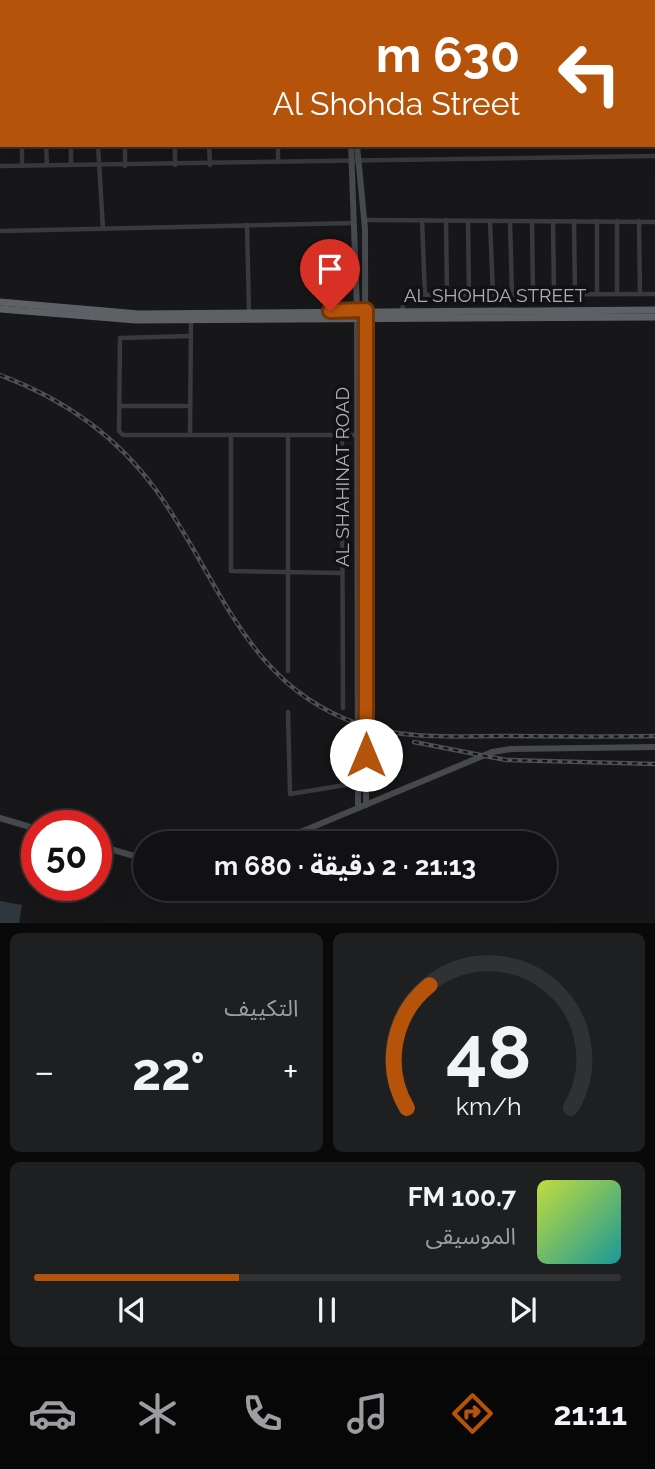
<!DOCTYPE html>
<html lang="ar">
<meta charset="utf-8">
<style>
:root{--surface:#111113;--page:#1e1f21;--text:#f1f3f6;--muted:#9c9da0;--line:#303133;--accent:#b45309}
body{margin:0;font-family:Raleway,"Noto Sans Arabic",sans-serif;background:var(--page);color:var(--text);direction:rtl;height:100vh;display:flex;flex-direction:column;font-size:26px;white-space:nowrap}
*{box-sizing:border-box;margin:0}
p{font-size:23px;color:var(--muted)}
.icon{flex:none;width:38px;height:38px;fill:none;stroke:currentColor;stroke-width:2;stroke-linecap:round;stroke-linejoin:round}
.map{position:relative;height:923px;overflow:hidden;direction:ltr}
.panel{display:flex;flex-direction:column;gap:10px;padding:10px;background:#09090a;flex:1}
.panel>*{flex:none}
.banner{position:absolute;left:0px;top:0px;width:656px;height:147px;box-shadow:0 7px 28px #0002,0 0 0 2px var(--line);direction:rtl;background:#b45309;color:#fff;overflow:hidden}
.speed{position:absolute;left:21px;top:810px;display:flex;gap:14px;font-size:35px;font-weight:700;text-align:center}
.speed>*{display:grid;place-content:center;width:91px;height:91px;border-radius:50%;background:var(--surface);box-shadow:0 7px 28px #0002,0 0 0 2px var(--line);line-height:1}
.speed .limit{border:10px solid #d22;background:#fff;color:#111}
.pin{position:absolute;display:grid;place-items:center;width:60px;height:60px;color:#fff;margin:-72px -30px;border-radius:50% 50% 50% 0;rotate:-45deg;box-shadow:0 0 7px #0007}
.pin .icon{rotate:45deg}
.me{position:absolute;width:77px;margin:-38px;rotate:0deg;stroke-linejoin:round;filter:drop-shadow(0 0 5px #0008)}
.turn{display:flex;align-items:center;gap:24px;height:147px;padding:0 21px;font-size:32px}
.turn .icon{width:91px;height:91px;stroke-width:2.5}
.turn b{display:block;font-size:49px;line-height:60px}
.big{font-size:52px;font-weight:700;line-height:1.1}
.panel .tile{flex:1;display:flex;flex-direction:column;justify-content:center;gap:10px;min-width:0;padding:0 24px;border-radius:10px;background:var(--page)}
.panel .dial{align-items:center;gap:0}
.dial svg{height:182px;overflow:visible;fill:none;stroke:var(--line);stroke-width:7;stroke-linecap:round;text-anchor:middle}
.dial text{fill:var(--text);stroke:none}
.song{display:flex;align-items:center;gap:21px}
.cover{width:84px;height:84px;border-radius:10px;background:linear-gradient(135deg,hsl(70 70% 55%),hsl(180 70% 35%))}
.played{height:7px;border-radius:4px;background:linear-gradient(90deg,var(--accent) 35%,var(--line) 35%)}
.keys{display:flex;justify-content:space-around;direction:ltr}
.heat{display:flex;justify-content:space-between;align-items:center;font-size:38px;direction:ltr}
.panel .tiles{flex:1;display:grid;gap:10px;grid-template-columns:1fr 1fr}
.tile:last-child{grid-column:span 2}
.trip{position:absolute;left:133px;top:831px;width:424px;height:70px;border-radius:35px;background:var(--surface);box-shadow:0 7px 28px #0002,0 0 0 2px var(--line);font-weight:700;line-height:70px;text-align:center;direction:rtl}
.menu{display:flex;height:112px;justify-content:space-around;align-items:center;background:#070708;color:var(--muted)}
.menu .icon{width:49px;height:49px}
.menu .current{color:var(--accent)}
.menu b{font-size:32px;color:var(--text)}
.map>svg:first-child{display:block}
.water{fill:#2e373c}
.lines{fill:none;stroke-linecap:round;stroke-linejoin:round}
.minor{stroke:#383a3d;stroke-width:4.5}
.secondary{stroke:#46494d;stroke-width:6}
.trunk{stroke:#5d6065;stroke-width:7}
.rail-casing{stroke:#4d5054;stroke-width:4.5}
.rail{stroke:#121214;stroke-width:2;stroke-dasharray:5;stroke-linecap:butt}
.route-casing{stroke:#753606;stroke-width:18}
.route{stroke:#b45309;stroke-width:12}
.labels{text-anchor:middle;dominant-baseline:central;stroke-width:7;stroke-linejoin:round;paint-order:stroke}
.street-label{font-size:19px;fill:#aab0b7;stroke:#121214}
</style>
<div class="map">
<svg width="655" height="923" viewBox="0 0 655 923">
<rect width="100%" height="100%" fill="#171719"/>
<path class="water" d="M0,901L22,905L19,923H0Z"/>
<g class="lines">
<g class="minor">
<path d="M131,0L132,2"/>
<path d="M178,0L179,2"/>
<path d="M207,0V2"/>
<path d="M63,2V0"/>
<path d="M99,2V0"/>
<path d="M196,2L200,0"/>
<path d="M309,2L314,0"/>
<path d="M0,20H2"/>
<path d="M0,43H2"/>
<path d="M0,64H2"/>
<path d="M654,93H655"/>
<path d="M0,99H2"/>
<path d="M0,133H2"/>
<path d="M46,145L47,165"/>
<path d="M98,145L103,229"/>
<path d="M125,145V166"/>
<path d="M175,145V165"/>
<path d="M209,145L210,165"/>
<path d="M278,162V145"/>
<path d="M71,165V145"/>
<path d="M0,166L655,156"/>
<path d="M22,166V145"/>
<path d="M364,220L655,222"/>
<path d="M422,220L425,295"/>
<path d="M446,220L447,295"/>
<path d="M468,221L469,295"/>
<path d="M490,221L493,295"/>
<path d="M510,221L512,295"/>
<path d="M532,221L533,295"/>
<path d="M553,221L554,294"/>
<path d="M574,221L575,294"/>
<path d="M617,221V294"/>
<path d="M639,221L640,294"/>
<path d="M247,225L249,312"/>
<path d="M0,231L354,223"/>
<path d="M597,294V221"/>
<path d="M402,310L406,295L655,294"/>
<path d="M191,336L120,338L119,431L123,435H358"/>
<path d="M119,406H190"/>
<path d="M190,435L191,320"/>
<path d="M231,435V571L342,573"/>
<path d="M288,435V671"/>
<path d="M342,435L343,708"/>
<path d="M288,712L290,794L358,783"/>
<path d="M343,733V784"/>
</g>
<g class="secondary">
<path d="M336,0V2"/>
<path d="M343,0V2"/>
<path d="M351,145L357,310L358,808"/>
<path d="M357,145L365,229L366,805"/>
<path d="M0,818L37,829"/>
<path d="M272,844L492,752L511,749L655,747"/>
<path d="M96,845L145,859"/>
</g>
<g class="trunk">
<path d="M0,302L139,314L655,310"/>
<path d="M0,309L136,320L655,317"/>
</g>
<g class="rail-casing">
<g id="rail">
<path d="M0,375C62,398 117,436 156,490C220,578 244,685 359,724C404,740 455,736 501,736C552,736 604,737 655,736"/>
<path d="M414,742L506,760L655,764"/>
</g>
</g>
<use href="#rail" class="rail"/>
</g>
<g class="lines">
<g class="route-casing">
<path id="route" d="M330,311L366,310V755"/>
</g>
<use href="#route" class="route"/>
</g>
<g class="labels">
<g class="street-label">
<text x="495" y="295">AL SHOHDA STREET</text>
<text transform="translate(342 477) rotate(-90)">AL SHAHINAT ROAD</text>
</g>
</g>
</svg>
<div class="speed"><div class="limit">50</div></div>
<div class="pin" style="left:330px;top:311px;background:#d93025"><svg class="icon" aria-label="arrive" viewBox="0 0 24 24"><path d="M6 21V4h12l-3 4 3 4H6"/></svg></div>
<svg class="me" style="left:366px;top:755px" viewBox="-20 -20 40 40"><circle r="19" fill="#fff"/><path d="M0-13L10 11 0 6-10 11z" fill="#b45309"/></svg>
<div class="trip">21:13 · 2 دقيقة · 680 m</div>
<div class="banner">
<div class="turn"><svg class="icon" aria-label="left" viewBox="0 0 24 24"><path d="M17 20v-9H6M10 6l-5 5 5 5"/></svg><div><b>630 m</b>Al Shohda Street</div></div>
</div>
</div>
<section class="panel">
<div class="tiles">
<div class="tile dial"><svg viewBox="0 0 100 80">
<path d="M14 69A42 42 0 1 1 86 69"/>
<path d="M14 69A42 42 0 0 1 24 15" stroke="#b45309"/>
<text x="50" y="56" font-size="32" font-weight="700">48</text>
<text x="50" y="72" font-size="11">km/h</text>
</svg></div>
<div class="tile"><p>التكييف</p>
<div class="heat"><a>−</a><b class="big">22°</b><a>+</a></div>
</div>
<div class="tile">
<div class="song"><i class="cover"></i><div><b>100.7 FM</b><p>الموسيقى</p></div></div>
<div class="played"></div>
<div class="keys"><svg class="icon" aria-label="previous" viewBox="0 0 24 24"><path d="M18 5L8 12l10 7zM5 5v14"/></svg><svg class="icon" aria-label="pause" viewBox="0 0 24 24"><path d="M8 5v14M16 5v14"/></svg><svg class="icon" aria-label="next" viewBox="0 0 24 24"><path d="M6 5l10 7-10 7zM19 5v14"/></svg></div>
</div>
</div>
</section>
<nav class="menu">
<b>21:11</b>
<svg class="icon current" aria-label="directions" viewBox="0 0 24 24"><path d="M12 3l9 9-9 9-9-9zM9 14v-3h6M13 9l2 2-2 2"/></svg>
<svg class="icon" aria-label="music" viewBox="0 0 24 24"><path d="M9 18V5l10-2v13"/><circle cx="6" cy="18" r="3"/><circle cx="16" cy="16" r="3"/></svg>
<svg class="icon" aria-label="phone" viewBox="0 0 24 24"><path d="M5 4h4l2 5-3 2q2 4 5 5l2-3 5 2v4C11 20 4 13 5 4z"/></svg>
<svg class="icon" aria-label="climate" viewBox="0 0 24 24"><path d="M12 3v18M4 7l16 10M4 17L20 7"/></svg>
<svg class="icon" aria-label="car" viewBox="0 0 24 24"><path d="M5 17H2v-5l4-1 3-4h7l3 4 3 1v5h-3M9 17h6M6 11h13"/><circle cx="7" cy="17" r="2"/><circle cx="17" cy="17" r="2"/></svg>
</nav>
